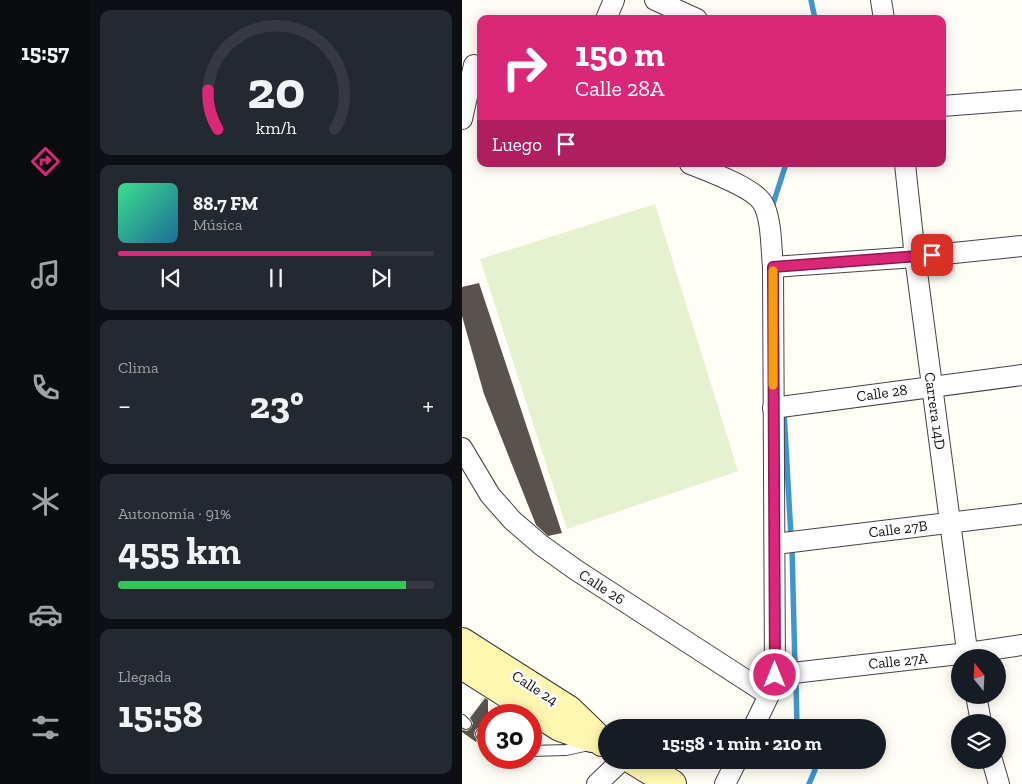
<!DOCTYPE html>
<html lang="es">
<meta charset="utf-8">
<style>
:root{--surface:#171b24;--page:#242831;--text:#f1f3f6;--muted:#9ea1a6;--line:#363941;--accent:#db2777}
body{margin:0;font-family:"Zilla Slab",serif;background:var(--page);color:var(--text);height:100vh;display:flex;flex-direction:column;font-size:19px;white-space:nowrap}
*{box-sizing:border-box;margin:0}
p{font-size:16px;color:var(--muted)}
.icon{flex:none;width:28px;height:28px;fill:none;stroke:currentColor;stroke-width:2;stroke-linecap:round;stroke-linejoin:round}
.map{position:relative;flex:1;overflow:hidden}
.sheet{display:flex;flex-direction:column;gap:10px;padding:10px;background:#0d0f14;width:372px}
.sheet>*{flex:none}
.guide{position:absolute;left:15px;top:15px;width:469px;height:152px;border-radius:10px;box-shadow:0 2px 12px #0003;background:#db2777;color:#fff;overflow:hidden}
.needle{width:32px;rotate:342deg}
.buttons{position:absolute;left:489px;top:649px;display:grid;gap:10px}
.buttons a{display:grid;place-items:center;width:55px;height:55px;border-radius:50%;background:var(--surface);box-shadow:0 2px 12px #0003;font-size:25px}
.speed{position:absolute;left:15px;top:704px;display:flex;gap:10px;font-size:25px;font-weight:700;text-align:center}
.speed>*{display:grid;place-content:center;width:65px;height:65px;border-radius:50%;background:var(--surface);box-shadow:0 2px 12px #0003;line-height:1}
.speed .limit{border:8px solid #d22;background:#fff;color:#111}
.pin{position:absolute;display:grid;place-items:center;width:42px;height:42px;color:#fff;margin:-21px;border-radius:10px;box-shadow:0 2px 8px #0006}
.me{position:absolute;width:55px;margin:-28px;rotate:0deg;stroke-linejoin:round;filter:drop-shadow(0 0 4px #0008)}
.turn{display:flex;align-items:center;gap:18px;height:105px;padding:0 15px;font-size:22px}
.turn .icon{width:65px;height:65px;stroke-width:2.5}
.turn b{display:block;font-size:35px;line-height:42px}
.then{display:flex;align-items:center;height:48px;padding:0 15px;background:#0003;gap:10px;font-size:19px}
.big{font-size:38px;font-weight:700;line-height:1.1}
.sheet .tile{flex:1;display:flex;flex-direction:column;justify-content:center;gap:8px;min-width:0;padding:0 18px;border-radius:10px;background:var(--page)}
.sheet .dial{align-items:center;gap:0}
.dial svg{height:130px;overflow:visible;fill:none;stroke:var(--line);stroke-width:7;stroke-linecap:round;text-anchor:middle}
.dial text{fill:var(--text);stroke:none}
.song{display:flex;align-items:center;gap:15px}
.cover{width:60px;height:60px;border-radius:8px;background:linear-gradient(135deg,hsl(150 70% 55%),hsl(200 70% 35%))}
.played{height:5px;border-radius:2px;background:linear-gradient(90deg,var(--accent) 80%,var(--line) 80%)}
.keys{display:flex;justify-content:space-around;direction:ltr}
.heat{display:flex;justify-content:space-between;align-items:center;font-size:28px;direction:ltr}
.charge{height:8px;border-radius:4px;background:linear-gradient(90deg,#34c759 91%,var(--line) 0)}
.trip{position:absolute;left:136px;top:719px;width:288px;height:50px;border-radius:25px;background:var(--surface);box-shadow:0 2px 12px #0003;font-weight:700;line-height:50px;text-align:center}
main{display:flex;flex:1;min-height:0}
.tab-bar{display:flex;flex-direction:column;width:90px;justify-content:space-around;align-items:center;background:#090b0e;color:var(--muted)}
.tab-bar .icon{width:35px;height:35px}
.tab-bar .selected{color:var(--accent)}
.tab-bar b{font-size:22px;color:var(--text)}
.map>svg:first-child{display:block}
.pitch{fill:#e6f2cf}
.lines{fill:none;stroke-linecap:round;stroke-linejoin:round}
.stream{stroke:#3f96cf;stroke-width:5.5}
.building{fill:#5a524d}
.lane-casing{stroke:#444;stroke-width:12}
.street-casing{stroke:#444;stroke-width:22}
.secondary-casing{stroke:#333;stroke-width:30}
.lane{stroke:#fff;stroke-width:10}
.street{stroke:#fff;stroke-width:20}
.secondary{stroke:#fff6b0;stroke-width:28}
.route-casing{stroke:#8e194d;stroke-width:12}
.route{stroke:#db2777;stroke-width:9}
.slow{stroke:#f59e0b;stroke-width:9}
.labels{text-anchor:middle;dominant-baseline:central;stroke-width:5;stroke-linejoin:round;paint-order:stroke}
.street-label{font-size:15px;fill:#111;stroke:#fff}
</style>
<main>
<nav class="tab-bar">
<b>15:57</b>
<svg class="icon selected" aria-label="directions" viewBox="0 0 24 24"><path d="M12 3l9 9-9 9-9-9zM9 14v-3h6M13 9l2 2-2 2"/></svg>
<svg class="icon" aria-label="music" viewBox="0 0 24 24"><path d="M9 18V5l10-2v13"/><circle cx="6" cy="18" r="3"/><circle cx="16" cy="16" r="3"/></svg>
<svg class="icon" aria-label="phone" viewBox="0 0 24 24"><path d="M5 4h4l2 5-3 2q2 4 5 5l2-3 5 2v4C11 20 4 13 5 4z"/></svg>
<svg class="icon" aria-label="climate" viewBox="0 0 24 24"><path d="M12 3v18M4 7l16 10M4 17L20 7"/></svg>
<svg class="icon" aria-label="car" viewBox="0 0 24 24"><path d="M5 17H2v-5l4-1 3-4h7l3 4 3 1v5h-3M9 17h6M6 11h13"/><circle cx="7" cy="17" r="2"/><circle cx="17" cy="17" r="2"/></svg>
<svg class="icon" aria-label="filters" viewBox="0 0 24 24"><path d="M4 7h16M4 17h16"/><circle cx="9" cy="7" r="2"/><circle cx="15" cy="17" r="2"/></svg>
</nav>
<section class="sheet">
<div class="tile dial"><svg viewBox="0 0 100 80">
<path d="M14 69A42 42 0 1 1 86 69"/>
<path d="M14 69A42 42 0 0 1 8 45" stroke="#db2777"/>
<text x="50" y="56" font-size="32" font-weight="700">20</text>
<text x="50" y="72" font-size="11">km/h</text>
</svg></div>
<div class="tile">
<div class="song"><i class="cover"></i><div><b>88.7 FM</b><p>Música</p></div></div>
<div class="played"></div>
<div class="keys"><svg class="icon" aria-label="previous" viewBox="0 0 24 24"><path d="M18 5L8 12l10 7zM5 5v14"/></svg><svg class="icon" aria-label="pause" viewBox="0 0 24 24"><path d="M8 5v14M16 5v14"/></svg><svg class="icon" aria-label="next" viewBox="0 0 24 24"><path d="M6 5l10 7-10 7zM19 5v14"/></svg></div>
</div>
<div class="tile"><p>Clima</p>
<div class="heat"><a>−</a><b class="big">23°</b><a>+</a></div>
</div>
<div class="tile"><p>Autonomía · 91%</p><b class="big">455 km</b><div class="charge"></div></div>
<div class="tile"><p>Llegada</p><b class="big">15:58</b></div>
</section>
<div class="map">
<svg width="560" height="784" viewBox="0 0 560 784">
<rect width="100%" height="100%" fill="#fffdf5"/>
<path class="pitch" d="M193,204L276,471L105,529L18,259Z"/>
<g class="lines">
<g class="stream">
<path d="M349,0L353,19"/>
<path d="M311,209V204L324,164"/>
<path d="M322,411L329,537"/>
<path d="M330,548L333,668"/>
<path d="M334,683L335,728"/>
<path d="M347,784L353,770L349,760"/>
</g>
</g>
<g class="building">
<path d="M17,283L100,533L86,536L74,525L22,394L0,316V287Z"/>
<path d="M23,698L26,700V725L23,729L18,727L13,730L12,735L15,740L14,742L0,732V730L5,731L9,728L11,723L8,718Z"/>
</g>
<g class="lines">
<g class="lane-casing">
<g id="lane">
<path d="M0,720L4,724"/>
<path d="M19,734L26,738"/>
<path d="M69,751L104,750L127,745"/>
</g>
</g>
<g class="street-casing">
<g id="street">
<path d="M193,0L235,19"/>
<path d="M419,0L422,19"/>
<path d="M144,19L152,0"/>
<path d="M480,106L560,100"/>
<path d="M0,119L12,65"/>
<path d="M228,164C246,171 290,187 300,202C310,217 309,249 311,267L313,675L307,695L291,728"/>
<path d="M443,164L453,257L506,658"/>
<path d="M311,267L453,257L560,246"/>
<path d="M311,408L560,375"/>
<path d="M0,448L28,495L50,520L79,545L114,570L307,695"/>
<path d="M313,544L560,514"/>
<path d="M313,675L506,653L560,645"/>
<path d="M514,695L519,722"/>
<path d="M530,760L537,784"/>
<path d="M135,784L160,760"/>
<path d="M263,784L275,760"/>
</g>
</g>
<g class="secondary-casing">
<g id="secondary">
<path d="M0,642L107,710L140,742"/>
<path d="M0,665L98,727L130,738"/>
<path d="M171,760L210,784"/>
</g>
</g>
<use href="#lane" class="lane"/>
<use href="#street" class="street"/>
<use href="#secondary" class="secondary"/>
</g>
<g class="lines">
<g class="route-casing">
<path id="route" d="M313,675L311,267L470,255"/>
</g>
<use href="#route" class="route"/>
<path class="slow" d="M311,271V385"/>
</g>
<g class="labels">
<g class="street-label">
<text transform="translate(420 393) rotate(-8)">Calle 28</text>
<text transform="translate(473 411) rotate(82)">Carrera 14D</text>
<text transform="translate(436 529) rotate(-7)">Calle 27B</text>
<text transform="translate(140 587) rotate(33)">Calle 26</text>
<text transform="translate(436 661) rotate(-6)">Calle 27A</text>
<text transform="translate(73 688) rotate(33)">Calle 24</text>
</g>
</g>
</svg>
<div class="buttons">
<a><svg class="needle" viewBox="-14 -14 28 28"><path d="M0-13l5 13h-10z" fill="#e53935"/><path d="M0 13l5-13h-10z" fill="#9ea1a6"/></svg></a>
<a><svg class="icon" aria-label="layers" viewBox="0 0 24 24"><path d="M12 4l9 5-9 5-9-5zM3 14l9 5 9-5"/></svg></a>
</div>
<div class="speed"><div class="limit">30</div></div>
<div class="pin" style="left:470px;top:255px;background:#d93025"><svg class="icon" aria-label="arrive" viewBox="0 0 24 24"><path d="M6 21V4h12l-3 4 3 4H6"/></svg></div>
<svg class="me" style="left:313px;top:675px" viewBox="-20 -20 40 40"><circle r="17" fill="#db2777" stroke="#fff" stroke-width="3"/><path d="M0-11L8 9 0 5-8 9z" fill="#fff"/></svg>
<div class="trip">15:58 · 1 min · 210 m</div>
<div class="guide">
<div class="turn"><svg class="icon" aria-label="right" viewBox="0 0 24 24"><path d="M7 20v-9h11M14 6l5 5-5 5"/></svg><div><b>150 m</b>Calle 28A</div></div>
<div class="then">Luego<svg class="icon" aria-label="arrive" viewBox="0 0 24 24"><path d="M6 21V4h12l-3 4 3 4H6"/></svg></div>
</div>
</div>
</main>
